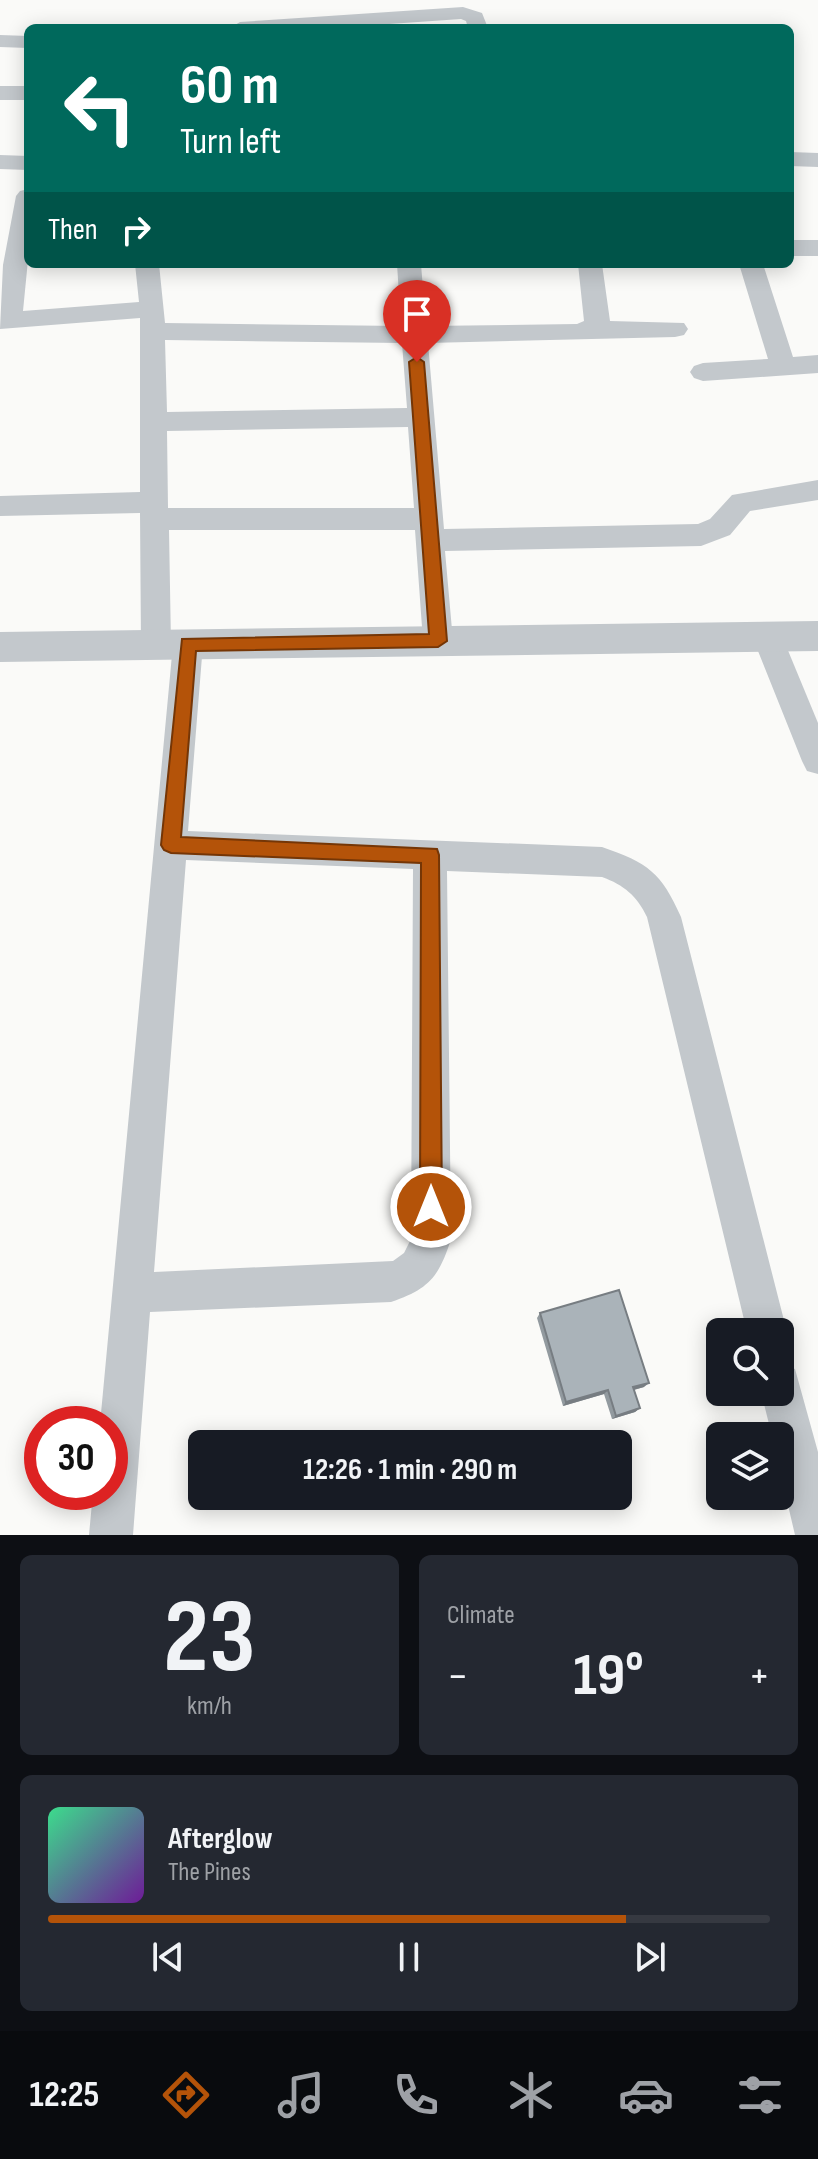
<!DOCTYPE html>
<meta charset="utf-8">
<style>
:root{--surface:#171b24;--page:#242831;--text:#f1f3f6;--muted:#9ea1a6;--line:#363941;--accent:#b45309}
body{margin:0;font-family:"Sofia Sans Condensed",sans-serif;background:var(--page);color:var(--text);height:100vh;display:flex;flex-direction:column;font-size:30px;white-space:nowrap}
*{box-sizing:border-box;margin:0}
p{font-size:26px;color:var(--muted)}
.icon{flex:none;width:44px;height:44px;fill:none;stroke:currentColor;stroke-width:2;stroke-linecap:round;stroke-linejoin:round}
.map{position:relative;height:1535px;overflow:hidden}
.side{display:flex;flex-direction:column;gap:20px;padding:20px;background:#0d0f14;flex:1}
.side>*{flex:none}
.banner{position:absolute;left:24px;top:24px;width:770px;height:244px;border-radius:12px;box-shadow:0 4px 20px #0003;background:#00695c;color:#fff;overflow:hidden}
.controls{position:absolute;left:706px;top:1318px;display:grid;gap:16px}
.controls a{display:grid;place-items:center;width:88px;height:88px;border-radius:12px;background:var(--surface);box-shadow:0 4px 20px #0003;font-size:40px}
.speed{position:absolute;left:24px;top:1406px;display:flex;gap:16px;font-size:40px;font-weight:700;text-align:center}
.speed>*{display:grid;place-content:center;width:104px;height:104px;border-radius:50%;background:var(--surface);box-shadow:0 4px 20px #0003;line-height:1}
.speed .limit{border:12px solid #d22;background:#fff;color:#111}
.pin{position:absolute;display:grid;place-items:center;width:68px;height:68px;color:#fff;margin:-82px -34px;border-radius:50% 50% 50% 0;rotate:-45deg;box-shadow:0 0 8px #0007}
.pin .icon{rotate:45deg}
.me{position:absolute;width:88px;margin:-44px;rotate:0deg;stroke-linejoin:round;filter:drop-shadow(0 0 6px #0008)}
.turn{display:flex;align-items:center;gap:28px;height:168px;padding:0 24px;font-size:36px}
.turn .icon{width:104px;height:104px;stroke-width:2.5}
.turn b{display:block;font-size:56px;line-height:68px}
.then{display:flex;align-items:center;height:76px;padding:0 24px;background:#0003;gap:16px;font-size:30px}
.big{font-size:60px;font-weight:700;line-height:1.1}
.side .tile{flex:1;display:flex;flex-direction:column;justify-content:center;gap:12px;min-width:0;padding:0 28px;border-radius:12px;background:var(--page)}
.side .dial{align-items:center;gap:0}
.dial b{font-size:104px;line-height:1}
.song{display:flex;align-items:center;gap:24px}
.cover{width:96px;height:96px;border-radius:12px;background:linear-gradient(135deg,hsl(150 70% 55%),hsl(280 70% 35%))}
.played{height:8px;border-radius:4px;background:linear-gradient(90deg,var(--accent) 80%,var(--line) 80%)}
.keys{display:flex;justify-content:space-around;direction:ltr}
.heat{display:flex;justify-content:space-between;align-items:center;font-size:44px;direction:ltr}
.side .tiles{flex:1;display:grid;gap:20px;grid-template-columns:1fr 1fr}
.tile:last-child{grid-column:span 2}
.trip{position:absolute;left:188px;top:1430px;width:444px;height:80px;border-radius:12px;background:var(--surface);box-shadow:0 4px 20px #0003;font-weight:700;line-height:80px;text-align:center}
.dock{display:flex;height:128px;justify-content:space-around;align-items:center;background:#090b0e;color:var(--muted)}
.dock .icon{width:56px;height:56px}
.dock .current{color:var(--accent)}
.dock b{font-size:36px;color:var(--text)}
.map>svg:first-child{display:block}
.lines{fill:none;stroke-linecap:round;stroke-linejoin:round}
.minor{fill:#c3c8cc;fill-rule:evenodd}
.tertiary{fill:#c3c8cc;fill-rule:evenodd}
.wall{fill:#929a9f}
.shaded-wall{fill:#777d82}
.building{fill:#aab3b9;stroke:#777d82;stroke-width:2}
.route{fill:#b45309;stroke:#753606;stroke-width:2}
</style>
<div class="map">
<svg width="818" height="1535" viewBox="0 0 818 1535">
<rect width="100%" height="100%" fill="#fafaf8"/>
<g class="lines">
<g class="minor">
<path d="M463,7L482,13L488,28H468L466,21L461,19L332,28H230L240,22Z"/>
<path d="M0,35L28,36V48L0,47Z"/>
<rect x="0" y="86" width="28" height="14"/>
<path d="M790,152L818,153V167L790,166Z"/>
<path d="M0,155L28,156V170L0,169Z"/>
<path d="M28,189V260L23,311L139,302L135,264H159L165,323L401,326L397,264H421L426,326L577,324L584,321L578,264H602L610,321L684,323L688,329L684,335L675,337L428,343L444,529L698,524L710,519L732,495L818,480V500L750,511L730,535L701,546L445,551L453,641L449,649L438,653L427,649L423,641L415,530H169L171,645L167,654L156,657L145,654L141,645L140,513L0,516V496L140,492V318L0,329L3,265L16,196L20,191ZM165,340L402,343L407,408L167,412ZM408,427L414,508H168L167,431Z"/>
<rect x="790" y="240" width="28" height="16"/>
<path d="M739,264H763L793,357L818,355V373L703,381L694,378L690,372L694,366L703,363L768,359Z"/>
<path d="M767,624L778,628L782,636L818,723V774L807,771L802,761L752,636L756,628Z"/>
<path d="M188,632L199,636L203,644L188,831L602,847C648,863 661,872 681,917L787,1332L781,1346L780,1332H747L647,917C637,896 624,885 602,877L447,871L451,1239C439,1277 429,1289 391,1302L150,1312L133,1535H89L93,1492H110V1424H100L173,644L177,636ZM186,860L413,869L411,1239L404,1253L393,1261L154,1272Z"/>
<path d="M780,1363L795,1369L818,1452V1535H795L780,1471V1436H772L761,1392H780Z"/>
</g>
<path class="tertiary" d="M818,621V651L0,662V632Z"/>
</g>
<path class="wall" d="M540,1313L644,1387L634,1390L640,1408L635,1412L612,1419L604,1394L563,1406L537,1318Z"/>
<g class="shaded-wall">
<path d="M649,1383L644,1387L629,1391L633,1387Z"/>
<path d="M608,1390L604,1394L563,1406L566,1402Z"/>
<path d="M640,1408L635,1412L612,1419L616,1416Z"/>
</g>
<path class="building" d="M619,1290L649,1383L633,1387L640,1408L616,1416L608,1390L566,1402L540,1313Z"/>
<path class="route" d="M417,357L424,362L447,641L438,647L196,651L181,837L437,849L439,855L442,1207L439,1215L431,1218L423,1215L420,1207L421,863L171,853L164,850L161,845L182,639L429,634L409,362Z"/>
</svg>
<div class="controls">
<a><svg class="icon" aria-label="search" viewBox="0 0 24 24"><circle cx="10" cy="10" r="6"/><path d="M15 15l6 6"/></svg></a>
<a><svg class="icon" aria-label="layers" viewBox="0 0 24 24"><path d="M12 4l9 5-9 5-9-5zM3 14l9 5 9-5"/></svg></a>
</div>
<div class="speed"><div class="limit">30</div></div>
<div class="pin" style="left:417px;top:362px;background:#d93025"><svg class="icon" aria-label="arrive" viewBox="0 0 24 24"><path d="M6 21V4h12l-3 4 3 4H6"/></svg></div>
<svg class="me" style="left:431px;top:1207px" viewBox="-20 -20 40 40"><circle r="17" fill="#b45309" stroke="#fff" stroke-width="3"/><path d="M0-11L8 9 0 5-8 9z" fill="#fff"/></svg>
<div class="trip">12:26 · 1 min · 290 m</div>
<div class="banner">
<div class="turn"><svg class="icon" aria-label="left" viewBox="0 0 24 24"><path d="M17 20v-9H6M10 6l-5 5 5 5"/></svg><div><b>60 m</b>Turn left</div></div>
<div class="then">Then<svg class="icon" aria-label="right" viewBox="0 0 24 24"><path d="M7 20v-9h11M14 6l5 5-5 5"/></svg></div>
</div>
</div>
<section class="side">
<div class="tiles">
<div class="tile dial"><b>23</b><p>km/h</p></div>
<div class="tile"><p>Climate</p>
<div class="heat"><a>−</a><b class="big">19°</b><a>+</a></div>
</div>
<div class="tile">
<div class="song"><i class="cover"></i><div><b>Afterglow</b><p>The Pines</p></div></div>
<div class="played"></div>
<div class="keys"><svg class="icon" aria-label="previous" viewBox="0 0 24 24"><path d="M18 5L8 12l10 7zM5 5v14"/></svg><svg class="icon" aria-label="pause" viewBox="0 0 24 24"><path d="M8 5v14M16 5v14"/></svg><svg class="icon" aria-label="next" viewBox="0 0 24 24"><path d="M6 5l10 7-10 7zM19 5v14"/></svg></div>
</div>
</div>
</section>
<nav class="dock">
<b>12:25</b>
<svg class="icon current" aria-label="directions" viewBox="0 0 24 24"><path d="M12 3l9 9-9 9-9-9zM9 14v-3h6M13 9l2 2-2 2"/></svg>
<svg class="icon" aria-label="music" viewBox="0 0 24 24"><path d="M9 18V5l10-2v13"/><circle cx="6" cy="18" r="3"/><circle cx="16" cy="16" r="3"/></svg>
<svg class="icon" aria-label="phone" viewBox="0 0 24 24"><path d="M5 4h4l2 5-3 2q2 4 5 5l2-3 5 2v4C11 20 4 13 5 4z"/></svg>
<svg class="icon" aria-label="climate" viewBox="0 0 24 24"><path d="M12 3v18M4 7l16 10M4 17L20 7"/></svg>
<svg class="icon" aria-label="car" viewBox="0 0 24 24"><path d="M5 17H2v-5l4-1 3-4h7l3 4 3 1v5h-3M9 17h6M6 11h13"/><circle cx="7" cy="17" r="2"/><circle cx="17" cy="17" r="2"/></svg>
<svg class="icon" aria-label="filters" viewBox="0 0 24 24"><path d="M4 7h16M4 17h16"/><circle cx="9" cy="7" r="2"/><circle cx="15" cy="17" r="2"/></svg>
</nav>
